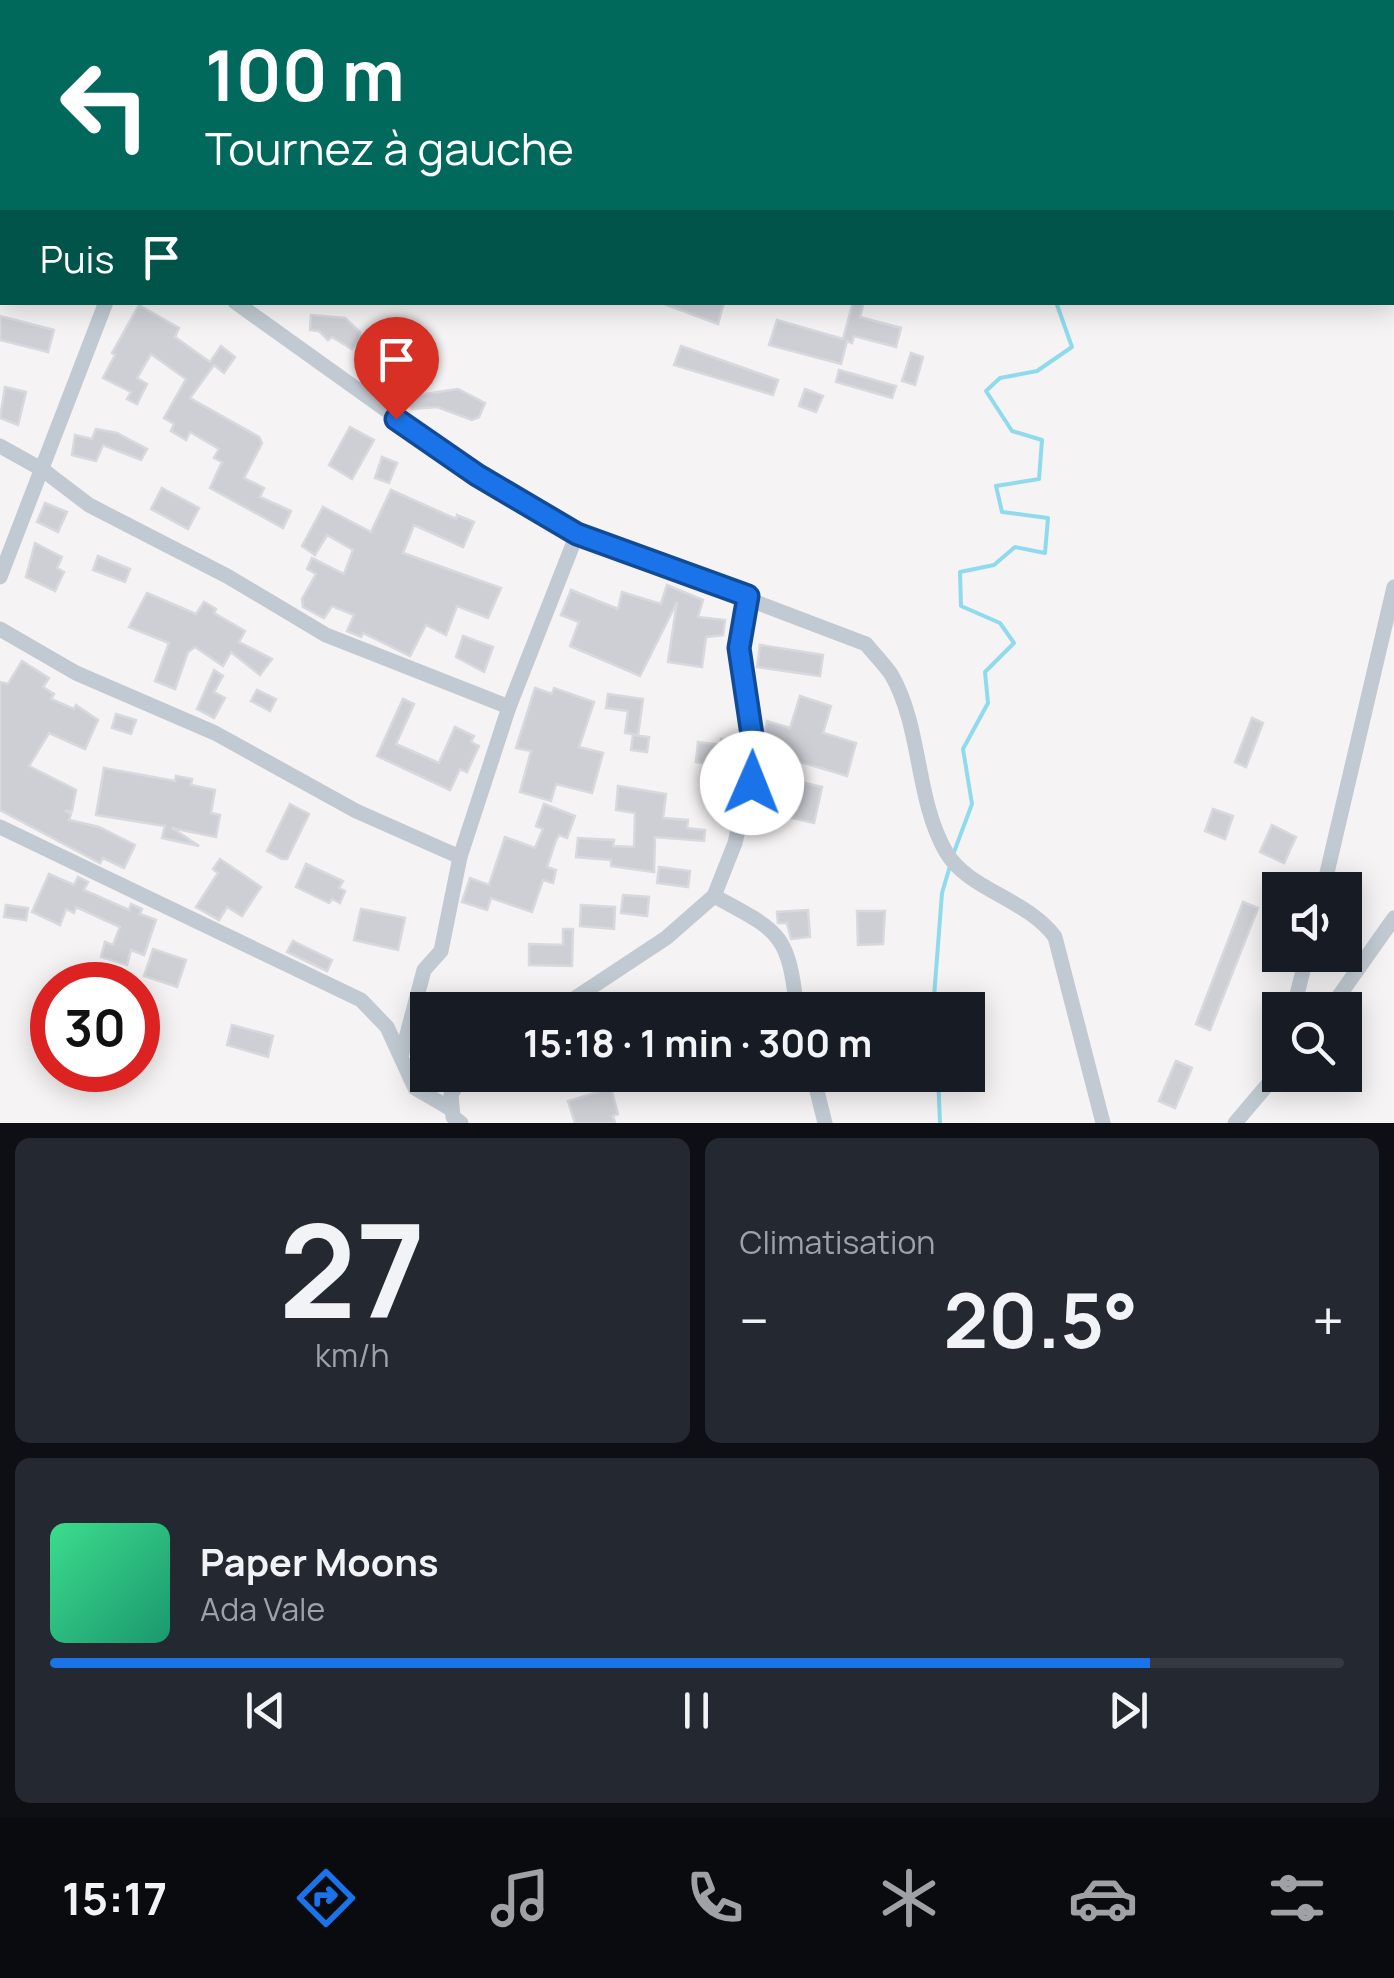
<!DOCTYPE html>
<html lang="fr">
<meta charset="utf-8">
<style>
:root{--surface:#171b24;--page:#242831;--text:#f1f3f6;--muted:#9ea1a6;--line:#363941;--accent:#1a73e8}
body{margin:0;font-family:Manrope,sans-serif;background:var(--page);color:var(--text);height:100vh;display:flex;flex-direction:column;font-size:38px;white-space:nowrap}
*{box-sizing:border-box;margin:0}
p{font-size:32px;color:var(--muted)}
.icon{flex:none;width:55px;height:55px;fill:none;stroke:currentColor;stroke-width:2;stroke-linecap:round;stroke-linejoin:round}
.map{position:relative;height:1123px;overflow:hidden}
.drawer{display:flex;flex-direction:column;gap:15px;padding:15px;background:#0d0f14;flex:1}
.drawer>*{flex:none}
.banner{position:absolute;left:0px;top:0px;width:1395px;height:305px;box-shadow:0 5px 25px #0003;background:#00695c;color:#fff;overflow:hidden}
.buttons{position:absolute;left:1262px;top:872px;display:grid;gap:20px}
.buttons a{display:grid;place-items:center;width:100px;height:100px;border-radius:0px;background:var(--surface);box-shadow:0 5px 25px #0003;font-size:50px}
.speed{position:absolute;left:30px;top:962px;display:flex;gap:20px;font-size:50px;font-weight:700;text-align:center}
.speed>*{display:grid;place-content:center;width:130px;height:130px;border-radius:50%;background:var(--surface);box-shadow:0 5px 25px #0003;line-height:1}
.speed .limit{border:15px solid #d22;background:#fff;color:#111}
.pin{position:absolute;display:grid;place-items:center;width:85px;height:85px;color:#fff;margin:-102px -42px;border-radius:50% 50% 50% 0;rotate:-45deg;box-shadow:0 0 10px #0007}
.pin .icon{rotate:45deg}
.me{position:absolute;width:110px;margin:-55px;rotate:1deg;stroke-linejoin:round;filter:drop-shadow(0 0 8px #0008)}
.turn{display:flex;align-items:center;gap:35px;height:210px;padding:0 40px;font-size:45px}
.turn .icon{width:130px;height:130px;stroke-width:2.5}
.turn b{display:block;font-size:70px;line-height:85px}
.then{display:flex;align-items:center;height:95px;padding:0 40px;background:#0003;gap:20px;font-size:38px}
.big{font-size:75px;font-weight:700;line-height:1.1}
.drawer .card{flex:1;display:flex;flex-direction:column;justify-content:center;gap:15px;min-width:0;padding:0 35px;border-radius:15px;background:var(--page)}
.drawer .dial{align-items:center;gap:0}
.dial b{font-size:130px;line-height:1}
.song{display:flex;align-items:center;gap:30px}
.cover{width:120px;height:120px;border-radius:15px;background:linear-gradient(135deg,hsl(150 70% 55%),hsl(160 70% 35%))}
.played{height:10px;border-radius:5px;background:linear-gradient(90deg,var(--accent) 85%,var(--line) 85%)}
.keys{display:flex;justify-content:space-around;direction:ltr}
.heat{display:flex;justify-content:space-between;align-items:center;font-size:55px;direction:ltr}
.drawer .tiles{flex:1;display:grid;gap:15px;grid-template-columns:1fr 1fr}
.card:last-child{grid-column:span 2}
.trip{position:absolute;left:410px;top:992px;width:575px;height:100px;border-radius:0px;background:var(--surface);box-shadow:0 5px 25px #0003;font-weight:700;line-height:100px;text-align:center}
.dock{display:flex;height:160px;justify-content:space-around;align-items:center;background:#090b0e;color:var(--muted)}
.dock .icon{width:70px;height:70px}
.dock .current{color:var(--accent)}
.dock b{font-size:45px;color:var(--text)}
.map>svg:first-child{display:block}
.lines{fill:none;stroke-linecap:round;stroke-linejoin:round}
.stream{stroke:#90daee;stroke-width:4}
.building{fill:#cdcfd5;stroke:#d7d9de;stroke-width:2.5}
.minor{stroke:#c1cad2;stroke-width:15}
.route-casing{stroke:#114b97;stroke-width:25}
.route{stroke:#1a73e8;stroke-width:18}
</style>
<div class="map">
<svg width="1394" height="1123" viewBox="0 0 1394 1123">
<rect width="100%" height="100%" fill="#f5f3f3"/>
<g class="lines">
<g class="stream">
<path d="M939,0V2"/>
<path d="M954,852L972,804L963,749L988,703L985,672L1014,643L1000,623L961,606L960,572L994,565L1015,547L1045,553L1048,518L1002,512L996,486L1039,479L1042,440L1012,431L986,391L1000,378L1037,371L1072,347L1056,302"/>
<path d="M933,1010L942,893L950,866"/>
<path d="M938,1075L940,1123"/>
</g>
</g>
<g class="building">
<path d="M659,302H724L718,324Z"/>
<path d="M853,302H864L860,317L901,328L896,347L854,336L852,343L847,341L841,364L769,345L777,320L843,339Z"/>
<path d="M139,305L179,328L175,337L210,362L221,346L235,357L224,373L214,365L190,398L259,437L262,443L244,478L264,488L260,497L291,511L283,528L210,488L222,462L214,458L219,449L190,432L186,440L171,431L174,424L164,418L186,379L151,354L137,378L147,384L137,404L127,399L131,392L103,378L115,355L112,353Z"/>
<path d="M311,315L345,318L360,332V339L352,349L332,337L328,340L319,331L310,330Z"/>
<path d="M0,316L54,330L48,352L0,340Z"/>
<path d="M681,346L778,380L773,395L674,365Z"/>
<path d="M401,353L423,364L411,396L458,389L485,403L479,417L472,420L437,407L412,409L396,397L403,387L377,368L369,369L366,356Z"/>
<path d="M911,353L923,357L915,385L902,381Z"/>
<path d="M839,370L896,386L892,398L836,382Z"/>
<path d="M5,387L26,392L18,425L0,418Z"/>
<path d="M805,389L823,396L816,412L799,406Z"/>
<path d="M350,427L374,440L352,479L329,465Z"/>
<path d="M96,429L117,433L147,449L141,460L103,445L96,461L72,455L75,435L92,439Z"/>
<path d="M382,457L397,463L389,483L375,478Z"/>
<path d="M162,488L199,508L188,529L151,509Z"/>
<path d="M391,490L456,519L457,515L474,522L463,547L414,525L403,553L501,588L488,618L457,606L446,635L426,625L410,656L363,633L361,637L347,631L354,615L332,606L324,618L303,607L302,599L316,574L307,569L312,558L344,574L353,550L327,535L315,555L302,546L323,507L371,532Z"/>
<path d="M45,503L67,512L58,532L37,522Z"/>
<path d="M35,543L62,557L57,568L64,572L55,591L26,577Z"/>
<path d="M98,556L130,569L125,582L93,570Z"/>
<path d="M667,585L703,600L698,617L725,620L723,635L706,637L702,667L668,662L677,602L640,676L570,646L579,622L561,615L571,590L618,609L622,592L661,604Z"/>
<path d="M147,593L196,614L204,602L216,609L214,613L245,631L239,642L272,659L260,675L231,652L223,666L195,647L188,652L175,689L155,681L169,643L129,627Z"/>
<path d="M463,636L493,647L484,672L456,657Z"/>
<path d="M760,645L823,655L820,676L757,667Z"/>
<path d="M22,661L49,678L43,687L54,694L51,699L74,709L76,705L98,720L85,749L49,733L29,766L76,790L72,811H65L71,814L69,820L99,827L135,845L124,868L103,858L100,863L0,810V682L8,684Z"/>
<path d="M214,670L223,676L214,692L225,698L214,718L197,709Z"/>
<path d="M535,688L552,694L554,688L594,702L579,747L603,753L592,793L556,784L551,801L520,792L531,751L516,748Z"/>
<path d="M257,690L276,699L270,711L251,701Z"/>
<path d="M608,694L643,699L638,735L625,733L628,711L606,708Z"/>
<path d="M800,696L831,706L823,733L856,743L847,776L777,755L780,744L764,739L767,721L790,728Z"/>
<path d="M403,699L414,704L396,744L439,763L455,727L474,736L471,742L479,746L467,772L460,769L450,790L377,756Z"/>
<path d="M116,714L136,720L131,734L112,728Z"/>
<path d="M1252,718L1263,723L1246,767L1235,762Z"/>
<path d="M633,735L649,737L647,752L631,750Z"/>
<path d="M721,739L738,741L739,767L696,762L698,742L721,745Z"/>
<path d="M104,768L175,781L176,776L192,779L191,785L215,790L211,813L220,815L216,837L172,828L199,846L162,838L165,826L96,815Z"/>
<path d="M788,779L822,787L814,823L780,815Z"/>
<path d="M618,786L666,794L663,818L688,820L687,828L705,830L704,841L655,837L654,872L611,866V860L576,857L578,838L614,840L613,846L634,847L635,813L616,810Z"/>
<path d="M290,804L309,814L287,859H282L267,851Z"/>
<path d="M544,804L575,816L567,838L559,835L556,840L547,867L556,870L553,883L543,880L532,912L491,898L487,910L462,902L470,878L489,885L505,837L535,848L543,829L536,826Z"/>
<path d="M1213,809L1233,816L1225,839L1205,831Z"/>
<path d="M1272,825L1296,837L1284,863L1260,852Z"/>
<path d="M220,859L261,887L242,916L227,907L219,920L196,907L218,873L213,869Z"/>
<path d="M306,864L343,881L339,888L345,891L340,903L332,899L329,903L296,887Z"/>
<path d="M659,867L690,871L688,887L657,883Z"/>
<path d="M49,874L74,885L78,877L88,882L84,890L129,910L131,904L142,909L140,914L156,920L144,955L131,950L127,965L101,957L105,942L113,945L120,927L76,907L74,913L66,909L60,925L32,912Z"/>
<path d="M623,895L649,897L647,916L621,913Z"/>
<path d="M1243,902L1258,908L1210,1030L1196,1024Z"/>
<path d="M6,905L28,908L26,920L4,917Z"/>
<path d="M581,905L615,907L614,929L580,926Z"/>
<path d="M361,909L405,918L398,950L354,940Z"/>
<path d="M808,910L810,937L791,939L787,923H778L777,912Z"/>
<path d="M857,911H885L883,944L858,945Z"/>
<path d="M563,929H573L572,966L529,965V944L563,945Z"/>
<path d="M293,941L332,960L327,971L287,952Z"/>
<path d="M153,949L186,960L177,987L144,976Z"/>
<path d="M431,998L473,1003L472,1010H429Z"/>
<path d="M232,1025L273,1036L268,1057L227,1045Z"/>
<path d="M1176,1061L1192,1068L1175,1108L1159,1101Z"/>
<path d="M611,1088L618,1114L613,1116L615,1123H575L568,1101Z"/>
</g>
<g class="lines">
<g class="minor">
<path d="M65,0L66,2"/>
<path d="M132,0L137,2"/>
<path d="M1020,2L1022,0"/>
<path d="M0,165L2,166"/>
<path d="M235,302L477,475L577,534L866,644C874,654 884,664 891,674C922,727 915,798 946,852C968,890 1026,898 1055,937L1103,1123"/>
<path d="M0,446L43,470L89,505L227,576L326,635L509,707"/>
<path d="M0,577L106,302"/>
<path d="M0,629L76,673L215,733L356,811L460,857"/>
<path d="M0,827L361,1000L387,1027L415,1088L451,1109"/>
<path d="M1323,890L1394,587"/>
<path d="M714,896C781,932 788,933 797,1010"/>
<path d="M557,1010L666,938L714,896L735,843L755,755L739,648L748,596"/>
<path d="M1293,1010L1307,955"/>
<path d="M1329,1010L1394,918"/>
<path d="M401,1057L424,970L441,951L460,857L509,707L577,534"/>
<path d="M813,1075L825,1123"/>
<path d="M461,1123L453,1117L451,1095L462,1075"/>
<path d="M1235,1123L1280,1070"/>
</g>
</g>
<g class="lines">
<g class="route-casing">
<path id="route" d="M396,419L477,475L577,534L748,596L739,648L755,755L752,783"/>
</g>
<use href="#route" class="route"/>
</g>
</svg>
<div class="buttons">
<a><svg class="icon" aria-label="sound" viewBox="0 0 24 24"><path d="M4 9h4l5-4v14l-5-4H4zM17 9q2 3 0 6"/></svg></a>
<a><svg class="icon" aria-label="search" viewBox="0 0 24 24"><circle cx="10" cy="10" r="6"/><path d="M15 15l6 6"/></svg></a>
</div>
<div class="speed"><div class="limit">30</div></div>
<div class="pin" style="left:396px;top:419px;background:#d93025"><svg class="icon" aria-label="arrive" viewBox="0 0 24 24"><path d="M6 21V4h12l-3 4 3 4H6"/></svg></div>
<svg class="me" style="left:752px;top:783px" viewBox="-20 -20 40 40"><circle r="19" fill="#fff"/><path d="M0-13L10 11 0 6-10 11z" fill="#1a73e8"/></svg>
<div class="trip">15:18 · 1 min · 300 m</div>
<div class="banner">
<div class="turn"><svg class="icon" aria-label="left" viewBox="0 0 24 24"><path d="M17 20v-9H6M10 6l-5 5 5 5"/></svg><div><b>100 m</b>Tournez à gauche</div></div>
<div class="then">Puis<svg class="icon" aria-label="arrive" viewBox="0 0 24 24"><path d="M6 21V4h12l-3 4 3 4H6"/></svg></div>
</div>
</div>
<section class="drawer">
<div class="tiles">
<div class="card dial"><b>27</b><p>km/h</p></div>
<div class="card"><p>Climatisation</p>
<div class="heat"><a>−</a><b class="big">20.5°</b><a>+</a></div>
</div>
<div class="card">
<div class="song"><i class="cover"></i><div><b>Paper Moons</b><p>Ada Vale</p></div></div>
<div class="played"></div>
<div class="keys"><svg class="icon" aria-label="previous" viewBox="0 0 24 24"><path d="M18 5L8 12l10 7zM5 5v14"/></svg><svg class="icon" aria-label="pause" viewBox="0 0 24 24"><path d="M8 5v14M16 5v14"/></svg><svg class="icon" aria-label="next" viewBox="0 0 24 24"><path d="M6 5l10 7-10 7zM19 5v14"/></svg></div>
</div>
</div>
</section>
<nav class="dock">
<b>15:17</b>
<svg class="icon current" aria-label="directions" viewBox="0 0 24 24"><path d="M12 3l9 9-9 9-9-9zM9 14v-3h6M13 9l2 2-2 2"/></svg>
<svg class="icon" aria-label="music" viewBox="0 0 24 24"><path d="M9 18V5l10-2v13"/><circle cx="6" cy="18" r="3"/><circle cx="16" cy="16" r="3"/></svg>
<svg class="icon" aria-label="phone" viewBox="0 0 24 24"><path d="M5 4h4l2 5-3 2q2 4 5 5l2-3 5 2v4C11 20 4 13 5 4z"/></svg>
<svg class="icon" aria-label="climate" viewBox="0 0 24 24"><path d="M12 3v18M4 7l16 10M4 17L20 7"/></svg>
<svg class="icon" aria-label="car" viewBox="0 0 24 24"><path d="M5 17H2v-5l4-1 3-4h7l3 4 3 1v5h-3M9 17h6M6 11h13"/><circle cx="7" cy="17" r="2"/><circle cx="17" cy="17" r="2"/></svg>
<svg class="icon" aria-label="filters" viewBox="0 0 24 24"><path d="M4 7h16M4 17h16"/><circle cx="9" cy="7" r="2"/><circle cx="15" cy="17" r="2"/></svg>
</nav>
